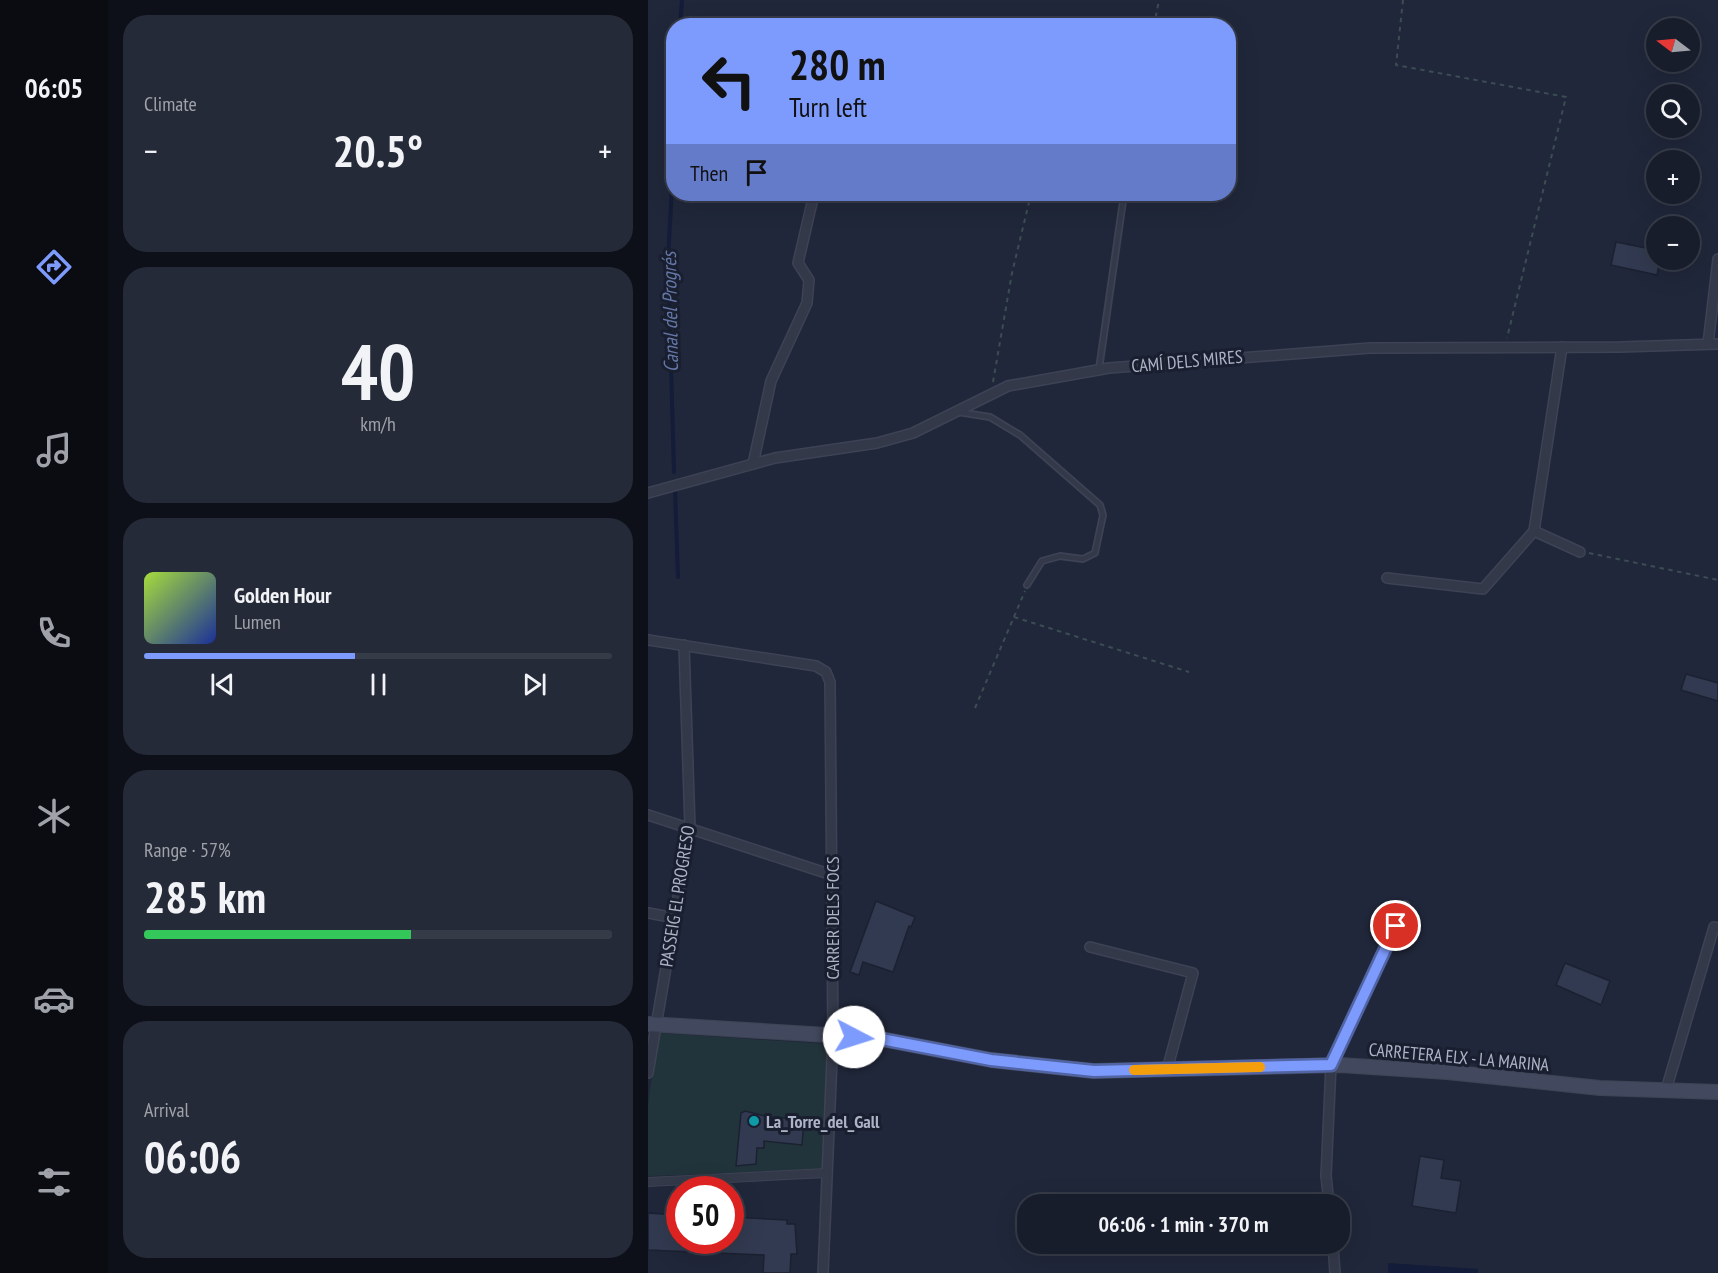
<!DOCTYPE html>
<meta charset="utf-8">
<style>
:root{--surface:#181d2c;--page:#252a38;--text:#f1f3f6;--muted:#9fa2a9;--line:#363b48;--accent:#7d9afd}
body{margin:0;font-family:"PT Sans Narrow",sans-serif;background:var(--page);color:var(--text);height:100vh;display:flex;flex-direction:column;font-size:22px;white-space:nowrap}
*{box-sizing:border-box;margin:0}
p{font-size:20px;color:var(--muted)}
.icon{flex:none;width:33px;height:33px;fill:none;stroke:currentColor;stroke-width:2;stroke-linecap:round;stroke-linejoin:round}
.map{position:relative;flex:1;overflow:hidden}
.side{display:flex;flex-direction:column;gap:15px;padding:15px;background:#0d1018;width:540px}
.side>*{flex:none}
.top-card{position:absolute;left:18px;top:18px;width:570px;height:183px;border-radius:24px;box-shadow:0 6px 24px #0002,0 0 0 2px var(--line);background:#7d9afd;color:#111;overflow:hidden}
.needle{width:39px;rotate:286deg}
.controls{position:absolute;left:998px;top:18px;display:grid;gap:12px}
.controls a{display:grid;place-items:center;width:54px;height:54px;border-radius:50%;background:var(--surface);box-shadow:0 6px 24px #0002,0 0 0 2px var(--line);font-size:30px}
.speed{position:absolute;left:18px;top:1176px;display:flex;gap:12px;font-size:30px;font-weight:700;text-align:center}
.speed>*{display:grid;place-content:center;width:78px;height:78px;border-radius:50%;background:var(--surface);box-shadow:0 6px 24px #0002,0 0 0 2px var(--line);line-height:1}
.speed .limit{border:9px solid #d22;background:#fff;color:#111}
.pin{position:absolute;display:grid;place-items:center;width:51px;height:51px;color:#fff;margin:-26px;border:3px solid #fff;border-radius:50%;box-shadow:0 2px 6px #0007}
.me{position:absolute;width:66px;margin:-33px;rotate:95deg;stroke-linejoin:round;filter:drop-shadow(0 0 4px #0008)}
.turn{display:flex;align-items:center;gap:21px;height:126px;padding:0 24px;font-size:27px}
.turn .icon{width:78px;height:78px;stroke-width:2.5}
.turn b{display:block;font-size:42px;line-height:51px}
.then{display:flex;align-items:center;height:57px;padding:0 24px;background:#0003;gap:12px;font-size:22px}
.big{font-size:45px;font-weight:600;line-height:1.1}
.side .tile{flex:1;display:flex;flex-direction:column;justify-content:center;gap:9px;min-width:0;padding:0 21px;border-radius:24px;background:var(--page)}
.side .dial{align-items:center;gap:0}
.dial b{font-size:78px;line-height:1}
.song{display:flex;align-items:center;gap:18px}
.cover{width:72px;height:72px;border-radius:9px;background:linear-gradient(135deg,hsl(80 70% 55%),hsl(230 70% 35%))}
.played{height:6px;border-radius:3px;background:linear-gradient(90deg,var(--accent) 45%,var(--line) 45%)}
.keys{display:flex;justify-content:space-around;direction:ltr}
.heat{display:flex;justify-content:space-between;align-items:center;font-size:33px;direction:ltr}
.charge{height:9px;border-radius:4px;background:linear-gradient(90deg,#34c759 57%,var(--line) 0)}
.trip{position:absolute;left:369px;top:1194px;width:333px;height:60px;border-radius:24px;background:var(--surface);box-shadow:0 6px 24px #0002,0 0 0 2px var(--line);font-weight:600;line-height:60px;text-align:center}
main{display:flex;flex:1;min-height:0}
.tab-bar{display:flex;flex-direction:column;width:108px;justify-content:space-around;align-items:center;background:#0a0c12;color:var(--muted)}
.tab-bar .icon{width:42px;height:42px}
.tab-bar .on{color:var(--accent)}
.tab-bar b{font-size:27px;color:var(--text)}
.map>svg:first-child{display:block}
.green{fill:#22343b}
.water{fill:#131c38}
.lines{fill:none;stroke-linecap:round;stroke-linejoin:round}
.stream{stroke:#131c38;stroke-width:4}
.building{fill:#323a51;stroke:#1b2131;stroke-width:1.5}
.service-casing{stroke:#3d4354;stroke-width:8}
.pedestrian-casing{stroke:#3d4354;stroke-width:10}
.minor-casing{stroke:#3d4354;stroke-width:12}
.secondary-casing{stroke:#3d4354;stroke-width:16}
.path{stroke:#3b4d53;stroke-width:2;stroke-dasharray:4.5 4.5;stroke-linecap:butt}
.service{stroke:#34394a;stroke-width:4.5}
.pedestrian{stroke:#34394a;stroke-width:8}
.minor{stroke:#34394a;stroke-width:9}
.secondary{stroke:#42485d;stroke-width:14}
.route-casing{stroke:#5164a4;stroke-width:15}
.route{stroke:#7d9afd;stroke-width:10}
.slow{stroke:#f59e0b;stroke-width:10}
.culture-dot{fill:#0f9aa8;stroke:#191f2f;stroke-width:2}
.labels{text-anchor:middle;dominant-baseline:central;stroke-width:6;stroke-linejoin:round;paint-order:stroke}
.street-label{font-size:18px;fill:#aeb4c7;stroke:#191f2f}
.poi-label{font-size:18px;font-weight:bold;fill:#aeb4c7;stroke:#191f2f;text-anchor:start}
.water-label{font-size:20px;font-style:italic;fill:#6577a8;stroke:#191f2f}
</style>
<main>
<nav class="tab-bar">
<b>06:05</b>
<svg class="icon on" aria-label="directions" viewBox="0 0 24 24"><path d="M12 3l9 9-9 9-9-9zM9 14v-3h6M13 9l2 2-2 2"/></svg>
<svg class="icon" aria-label="music" viewBox="0 0 24 24"><path d="M9 18V5l10-2v13"/><circle cx="6" cy="18" r="3"/><circle cx="16" cy="16" r="3"/></svg>
<svg class="icon" aria-label="phone" viewBox="0 0 24 24"><path d="M5 4h4l2 5-3 2q2 4 5 5l2-3 5 2v4C11 20 4 13 5 4z"/></svg>
<svg class="icon" aria-label="climate" viewBox="0 0 24 24"><path d="M12 3v18M4 7l16 10M4 17L20 7"/></svg>
<svg class="icon" aria-label="car" viewBox="0 0 24 24"><path d="M5 17H2v-5l4-1 3-4h7l3 4 3 1v5h-3M9 17h6M6 11h13"/><circle cx="7" cy="17" r="2"/><circle cx="17" cy="17" r="2"/></svg>
<svg class="icon" aria-label="filters" viewBox="0 0 24 24"><path d="M4 7h16M4 17h16"/><circle cx="9" cy="7" r="2"/><circle cx="15" cy="17" r="2"/></svg>
</nav>
<section class="side">
<div class="tile"><p>Climate</p>
<div class="heat"><a>−</a><b class="big">20.5°</b><a>+</a></div>
</div>
<div class="tile dial"><b>40</b><p>km/h</p></div>
<div class="tile">
<div class="song"><i class="cover"></i><div><b>Golden Hour</b><p>Lumen</p></div></div>
<div class="played"></div>
<div class="keys"><svg class="icon" aria-label="previous" viewBox="0 0 24 24"><path d="M18 5L8 12l10 7zM5 5v14"/></svg><svg class="icon" aria-label="pause" viewBox="0 0 24 24"><path d="M8 5v14M16 5v14"/></svg><svg class="icon" aria-label="next" viewBox="0 0 24 24"><path d="M6 5l10 7-10 7zM19 5v14"/></svg></div>
</div>
<div class="tile"><p>Range · 57%</p><b class="big">285 km</b><div class="charge"></div></div>
<div class="tile"><p>Arrival</p><b class="big">06:06</b></div>
</section>
<div class="map">
<svg width="1070" height="1273" viewBox="0 0 1070 1273">
<rect width="100%" height="100%" fill="#20273a"/>
<path class="green" d="M10,1033L179,1044L175,1170L0,1176V1105Z"/>
<path class="water" d="M740,1263L830,1269V1273H740Z"/>
<g class="lines">
<g class="stream">
<path d="M32,26L34,0"/>
<path d="M26,151L20,259L26,472"/>
<path d="M27,489L30,577"/>
</g>
</g>
<g class="building">
<path d="M968,242L1008,250V260H1012L1009,275L963,265Z"/>
<path d="M1038,674L1070,683V701L1033,690Z"/>
<path d="M228,901L267,917L263,927L261,926L245,972L215,962L211,975L202,972Z"/>
<path d="M917,963L962,981L953,1005L908,985Z"/>
<path d="M97,1111L121,1117L156,1119L154,1145L116,1141V1148H109L108,1164L88,1166L93,1113Z"/>
<path d="M772,1156L796,1160L793,1178L813,1181L808,1213L764,1206Z"/>
<path d="M0,1213L31,1215L32,1240H82L84,1217L139,1220V1224H147L149,1254H143L142,1273H115L116,1255L0,1250Z"/>
</g>
<g class="lines">
<g class="service-casing">
<g id="service">
<path d="M451,369L476,194"/>
<path d="M310,412L342,417L372,435L452,505L455,515L447,553L435,559L412,556L394,561L379,585"/>
</g>
</g>
<g class="pedestrian-casing">
<path id="pedestrian" d="M0,1182L179,1173"/>
</g>
<g class="minor-casing">
<g id="minor">
<path d="M1060,344L1070,259"/>
<path d="M105,464L123,381L159,303L161,280L150,263L166,194"/>
<path d="M0,493L127,458L229,443L265,433L360,386L461,368L722,348L972,347L1070,344"/>
<path d="M886,531L932,552"/>
<path d="M739,578L835,589L886,531L914,347"/>
<path d="M0,640L168,666L178,672L182,682L185,1035L175,1273"/>
<path d="M0,815L184,875"/>
<path d="M0,913L27,918"/>
<path d="M442,947L545,973L519,1070"/>
<path d="M0,1073L42,827L36,645"/>
<path d="M1018,1090L1066,927L1070,928"/>
<path d="M681,1204L678,1176L683,1065L757,906"/>
<path d="M685,1244L687,1273"/>
</g>
</g>
<g class="secondary-casing">
<path id="secondary" d="M0,1024L228,1038L343,1060L445,1071L692,1065L799,1072L952,1088L1070,1092"/>
</g>
<g class="path">
<path d="M755,0L748,65L918,97L859,338"/>
<path d="M506,26L511,0"/>
<path d="M345,382L364,273L383,194"/>
<path d="M941,553L1070,580"/>
<path d="M366,617L541,672"/>
<path d="M327,708L377,591"/>
</g>
<use href="#service" class="service"/>
<use href="#pedestrian" class="pedestrian"/>
<use href="#minor" class="minor"/>
<use href="#secondary" class="secondary"/>
</g>
<g class="lines">
<g class="route-casing">
<path id="route" d="M206,1037L228,1038L343,1060L446,1071L683,1065L748,926"/>
</g>
<use href="#route" class="route"/>
<path class="slow" d="M486,1070L612,1067"/>
</g>
<circle class="culture-dot" cx="106" cy="1121" r="6"/>
<g class="labels">
<g class="street-label">
<text transform="translate(539 361) rotate(-5)">CAMÍ DELS MIRES</text>
<text transform="translate(29 896) rotate(-81)">PASSEIG EL PROGRESO</text>
<text transform="translate(184 918) rotate(-90)">CARRER DELS FOCS</text>
<text transform="translate(811 1057) rotate(5)">CARRETERA ELX - LA MARINA</text>
</g>
<g class="poi-label">
<text x="118" y="1121">La_Torre_del_Gall</text>
</g>
<g class="water-label">
<text transform="translate(22 312) rotate(-91)">Canal del Progrés</text>
</g>
</g>
</svg>
<div class="controls">
<a><svg class="needle" viewBox="-14 -14 28 28"><path d="M0-13l5 13h-10z" fill="#e53935"/><path d="M0 13l5-13h-10z" fill="#9fa2a9"/></svg></a>
<a><svg class="icon" aria-label="search" viewBox="0 0 24 24"><circle cx="10" cy="10" r="6"/><path d="M15 15l6 6"/></svg></a>
<a>+</a>
<a>−</a>
</div>
<div class="speed"><div class="limit">50</div></div>
<div class="pin" style="left:748px;top:926px;background:#d93025"><svg class="icon" aria-label="arrive" viewBox="0 0 24 24"><path d="M6 21V4h12l-3 4 3 4H6"/></svg></div>
<svg class="me" style="left:206px;top:1037px" viewBox="-20 -20 40 40"><circle r="19" fill="#fff"/><path d="M0-13L10 11 0 6-10 11z" fill="#7d9afd"/></svg>
<div class="trip">06:06 · 1 min · 370 m</div>
<div class="top-card">
<div class="turn"><svg class="icon" aria-label="left" viewBox="0 0 24 24"><path d="M17 20v-9H6M10 6l-5 5 5 5"/></svg><div><b>280 m</b>Turn left</div></div>
<div class="then">Then<svg class="icon" aria-label="arrive" viewBox="0 0 24 24"><path d="M6 21V4h12l-3 4 3 4H6"/></svg></div>
</div>
</div>
</main>
